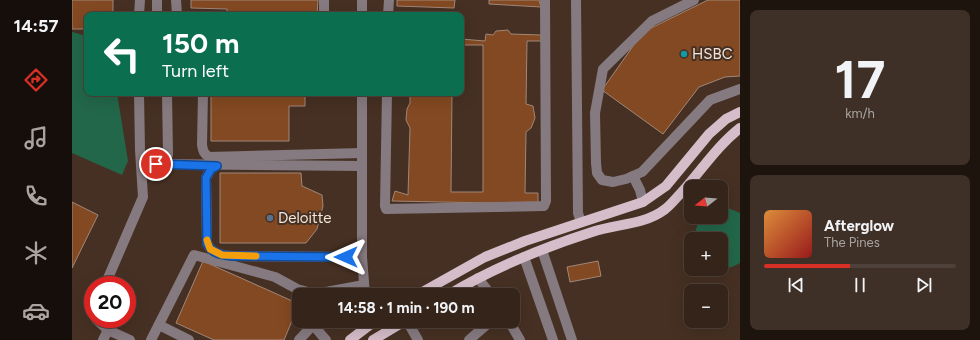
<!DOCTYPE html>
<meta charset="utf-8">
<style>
:root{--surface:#34241a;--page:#3f3027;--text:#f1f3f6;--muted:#a9a4a2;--line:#4e4139;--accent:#d93025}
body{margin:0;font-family:Figtree,sans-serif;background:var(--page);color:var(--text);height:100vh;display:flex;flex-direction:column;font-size:15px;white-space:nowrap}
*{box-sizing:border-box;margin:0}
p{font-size:13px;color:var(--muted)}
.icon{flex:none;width:22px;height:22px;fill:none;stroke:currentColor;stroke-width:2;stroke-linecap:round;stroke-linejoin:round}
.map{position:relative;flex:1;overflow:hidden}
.panel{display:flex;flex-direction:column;gap:10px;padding:10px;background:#1d140e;width:240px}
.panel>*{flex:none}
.hud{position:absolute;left:12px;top:12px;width:380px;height:84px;border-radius:8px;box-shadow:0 4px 16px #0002,0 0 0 1px var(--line);background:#0b6e4f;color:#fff;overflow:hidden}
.needle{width:26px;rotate:253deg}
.tools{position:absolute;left:612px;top:180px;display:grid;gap:8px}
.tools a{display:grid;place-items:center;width:44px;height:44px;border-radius:8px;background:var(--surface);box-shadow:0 4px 16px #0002,0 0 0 1px var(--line);font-size:20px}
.speed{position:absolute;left:12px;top:276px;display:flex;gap:8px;font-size:20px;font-weight:700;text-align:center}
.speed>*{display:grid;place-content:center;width:52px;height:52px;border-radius:50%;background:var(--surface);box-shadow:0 4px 16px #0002,0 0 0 1px var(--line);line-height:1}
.speed .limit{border:6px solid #d22;background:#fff;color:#111}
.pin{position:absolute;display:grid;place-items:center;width:34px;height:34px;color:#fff;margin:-17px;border:2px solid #fff;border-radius:50%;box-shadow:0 1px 4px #0007}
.me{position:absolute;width:44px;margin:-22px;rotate:270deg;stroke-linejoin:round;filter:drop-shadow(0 0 3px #0008)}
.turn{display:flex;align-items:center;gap:14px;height:84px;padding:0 12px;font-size:18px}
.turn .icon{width:52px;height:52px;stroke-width:2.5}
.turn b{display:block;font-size:28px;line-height:34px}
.panel .card{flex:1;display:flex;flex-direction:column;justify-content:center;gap:6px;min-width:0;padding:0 14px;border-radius:8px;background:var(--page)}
.panel .dial{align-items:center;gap:0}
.dial b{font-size:52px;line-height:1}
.song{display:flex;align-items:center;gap:12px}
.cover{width:48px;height:48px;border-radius:6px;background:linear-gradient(135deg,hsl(30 70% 55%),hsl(0 70% 35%))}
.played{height:4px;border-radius:2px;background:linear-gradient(90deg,var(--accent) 45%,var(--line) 45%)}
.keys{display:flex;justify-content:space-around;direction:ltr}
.trip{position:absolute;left:220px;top:288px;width:228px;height:40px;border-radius:8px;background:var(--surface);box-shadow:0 4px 16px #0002,0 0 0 1px var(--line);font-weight:700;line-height:40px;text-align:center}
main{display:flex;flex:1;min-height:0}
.dock{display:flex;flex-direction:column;width:72px;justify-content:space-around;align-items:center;background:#150e0a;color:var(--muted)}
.dock .icon{width:28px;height:28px}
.dock .active{color:var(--accent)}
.dock b{font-size:18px;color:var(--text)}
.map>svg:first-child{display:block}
.green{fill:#226749}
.building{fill:#834922;stroke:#a18778}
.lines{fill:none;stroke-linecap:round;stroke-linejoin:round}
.minor{stroke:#857a80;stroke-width:10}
.major{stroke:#d5bdca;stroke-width:10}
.route-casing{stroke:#114b97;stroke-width:10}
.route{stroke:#1a73e8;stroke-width:7}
.slow{stroke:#f59e0b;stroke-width:7}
.culture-dot{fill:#0f9aa8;stroke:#463023;stroke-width:1.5}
.service-dot{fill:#5c6f8a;stroke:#463023;stroke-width:1.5}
.labels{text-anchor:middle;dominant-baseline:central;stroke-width:4;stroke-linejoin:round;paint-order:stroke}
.poi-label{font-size:15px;fill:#f3e5dc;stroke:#463023;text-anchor:start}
</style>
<main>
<nav class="dock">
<b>14:57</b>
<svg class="icon active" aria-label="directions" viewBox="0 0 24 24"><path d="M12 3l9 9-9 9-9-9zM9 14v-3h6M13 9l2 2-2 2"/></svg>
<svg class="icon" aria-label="music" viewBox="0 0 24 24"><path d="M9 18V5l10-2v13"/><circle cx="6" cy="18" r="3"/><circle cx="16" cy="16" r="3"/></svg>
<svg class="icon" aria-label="phone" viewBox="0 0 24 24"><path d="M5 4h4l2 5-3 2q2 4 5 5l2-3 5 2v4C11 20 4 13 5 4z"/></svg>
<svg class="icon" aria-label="climate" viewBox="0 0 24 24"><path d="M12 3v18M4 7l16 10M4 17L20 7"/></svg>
<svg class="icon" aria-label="car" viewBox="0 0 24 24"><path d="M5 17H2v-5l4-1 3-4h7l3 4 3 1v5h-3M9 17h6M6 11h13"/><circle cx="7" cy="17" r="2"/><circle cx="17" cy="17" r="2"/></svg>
</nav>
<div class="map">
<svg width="668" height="340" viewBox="0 0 668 340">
<rect width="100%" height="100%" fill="#463023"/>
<g class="green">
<path d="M0,32L15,36V93H45L56,161L50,175L0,153Z"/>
<path d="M649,208H656L668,213V263L660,267L650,268H649V239H623C622,230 626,224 630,217H649Z"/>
</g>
<g class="building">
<path d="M0,0H41V15H15V29H0Z"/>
<path d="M119,0H246L245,15H155V9L119,8Z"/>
<path d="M325,0H383L382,8L325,6Z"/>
<path d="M417,0H467L469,7L417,4Z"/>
<path d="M636,0H668V76L653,77L627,87L591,134L530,90L571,32Z"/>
<path d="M436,30L439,34L469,35V41H455L454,104L461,106L463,118L459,128L454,132L453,193H466V204L320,201L323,191L336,195L338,128L334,120L335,109L338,103V93H380L379,192H411V45H389V39L413,41L414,34L421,35L424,31Z"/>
<path d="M139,93H233V106H217V141H139Z"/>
<path d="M148,173H229L230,186L250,195L251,206L245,229L234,243H148Z"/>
<path d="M0,202L26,215L0,268Z"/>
<path d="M131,261L227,304L212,340H142L104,323Z"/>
<path d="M526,261L529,276L498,282L495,267Z"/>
</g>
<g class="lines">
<g class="minor">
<path d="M104,0L105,15"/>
<path d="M252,0V15"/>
<path d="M504,0L506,213L509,222"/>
<path d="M622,0L580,21L531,69L523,113L524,163L525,173L530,180L541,182L554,179L570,172L638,100L668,89"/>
<path d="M67,15L68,0"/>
<path d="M85,15V0"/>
<path d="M290,15V0"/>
<path d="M316,15L317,0"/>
<path d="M95,93L96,155"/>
<path d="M131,93L130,145C131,151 132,154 137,157L290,153"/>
<path d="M290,93V257L293,295"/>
<path d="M315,93L313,206L314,209L472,206L474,201L473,0"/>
<path d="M84,164L290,166"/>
<path d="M145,165L139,169L134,178L135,243C140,254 149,255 160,256L290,257"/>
<path d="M561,176L568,190L571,202"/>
<path d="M470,250L500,340"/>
<path d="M452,257L481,340"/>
<path d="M406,278L419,295"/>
<path d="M33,285L71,197L68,150L67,93"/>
<path d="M24,319L36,330L58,340"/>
<path d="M242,321L241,325L254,340"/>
<path d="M335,321L346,340"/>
<path d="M437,321L448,340"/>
<path d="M87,325L117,340"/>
<path d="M31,340L36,330"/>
<path d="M79,340L122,255L203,277L225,289L243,294L292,285"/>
<path d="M227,340L241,325"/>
<path d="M397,340L419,321"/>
</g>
<g class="major">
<path d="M345,295L413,257L453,241L571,202L594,186L637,134L654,119L668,112"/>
<path d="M376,295C421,268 470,248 520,232C543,224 572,225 592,210C598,206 604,198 609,193C629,171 645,146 668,128"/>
<path d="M278,340L303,321"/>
<path d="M301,340L333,321"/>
</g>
</g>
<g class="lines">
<g class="route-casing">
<path id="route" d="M84,164L145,166L139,169L134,178L135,243C140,254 149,255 160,256L274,257"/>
</g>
<use href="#route" class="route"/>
<path class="slow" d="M135,240L138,249L150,255L184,256"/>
</g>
<circle class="culture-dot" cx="612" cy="54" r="4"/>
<circle class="service-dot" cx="198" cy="218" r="4"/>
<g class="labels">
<g class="poi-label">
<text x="620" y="54">HSBC</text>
<text x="206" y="218">Deloitte</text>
</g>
</g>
</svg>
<div class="tools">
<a><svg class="needle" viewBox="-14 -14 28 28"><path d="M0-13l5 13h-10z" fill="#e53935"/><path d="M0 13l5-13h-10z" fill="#a9a4a2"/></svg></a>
<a>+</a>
<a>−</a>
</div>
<div class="speed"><div class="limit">20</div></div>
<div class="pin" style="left:84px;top:164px;background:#d93025"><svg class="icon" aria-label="arrive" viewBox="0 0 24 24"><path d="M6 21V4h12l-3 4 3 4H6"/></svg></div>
<svg class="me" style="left:274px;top:257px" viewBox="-20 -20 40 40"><path d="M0-17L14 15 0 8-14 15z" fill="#1a73e8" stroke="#fff" stroke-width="4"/></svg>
<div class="trip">14:58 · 1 min · 190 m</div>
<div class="hud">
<div class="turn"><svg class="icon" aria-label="left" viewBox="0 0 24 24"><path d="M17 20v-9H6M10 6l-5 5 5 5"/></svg><div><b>150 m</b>Turn left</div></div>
</div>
</div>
<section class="panel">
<div class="card dial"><b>17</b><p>km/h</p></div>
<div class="card">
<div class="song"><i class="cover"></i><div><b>Afterglow</b><p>The Pines</p></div></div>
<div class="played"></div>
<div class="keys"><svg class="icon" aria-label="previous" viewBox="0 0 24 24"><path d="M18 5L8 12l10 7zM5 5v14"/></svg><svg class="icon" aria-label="pause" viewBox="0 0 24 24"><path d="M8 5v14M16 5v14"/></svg><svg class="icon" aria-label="next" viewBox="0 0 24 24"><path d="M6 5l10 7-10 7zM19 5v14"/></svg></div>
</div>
</section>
</main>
